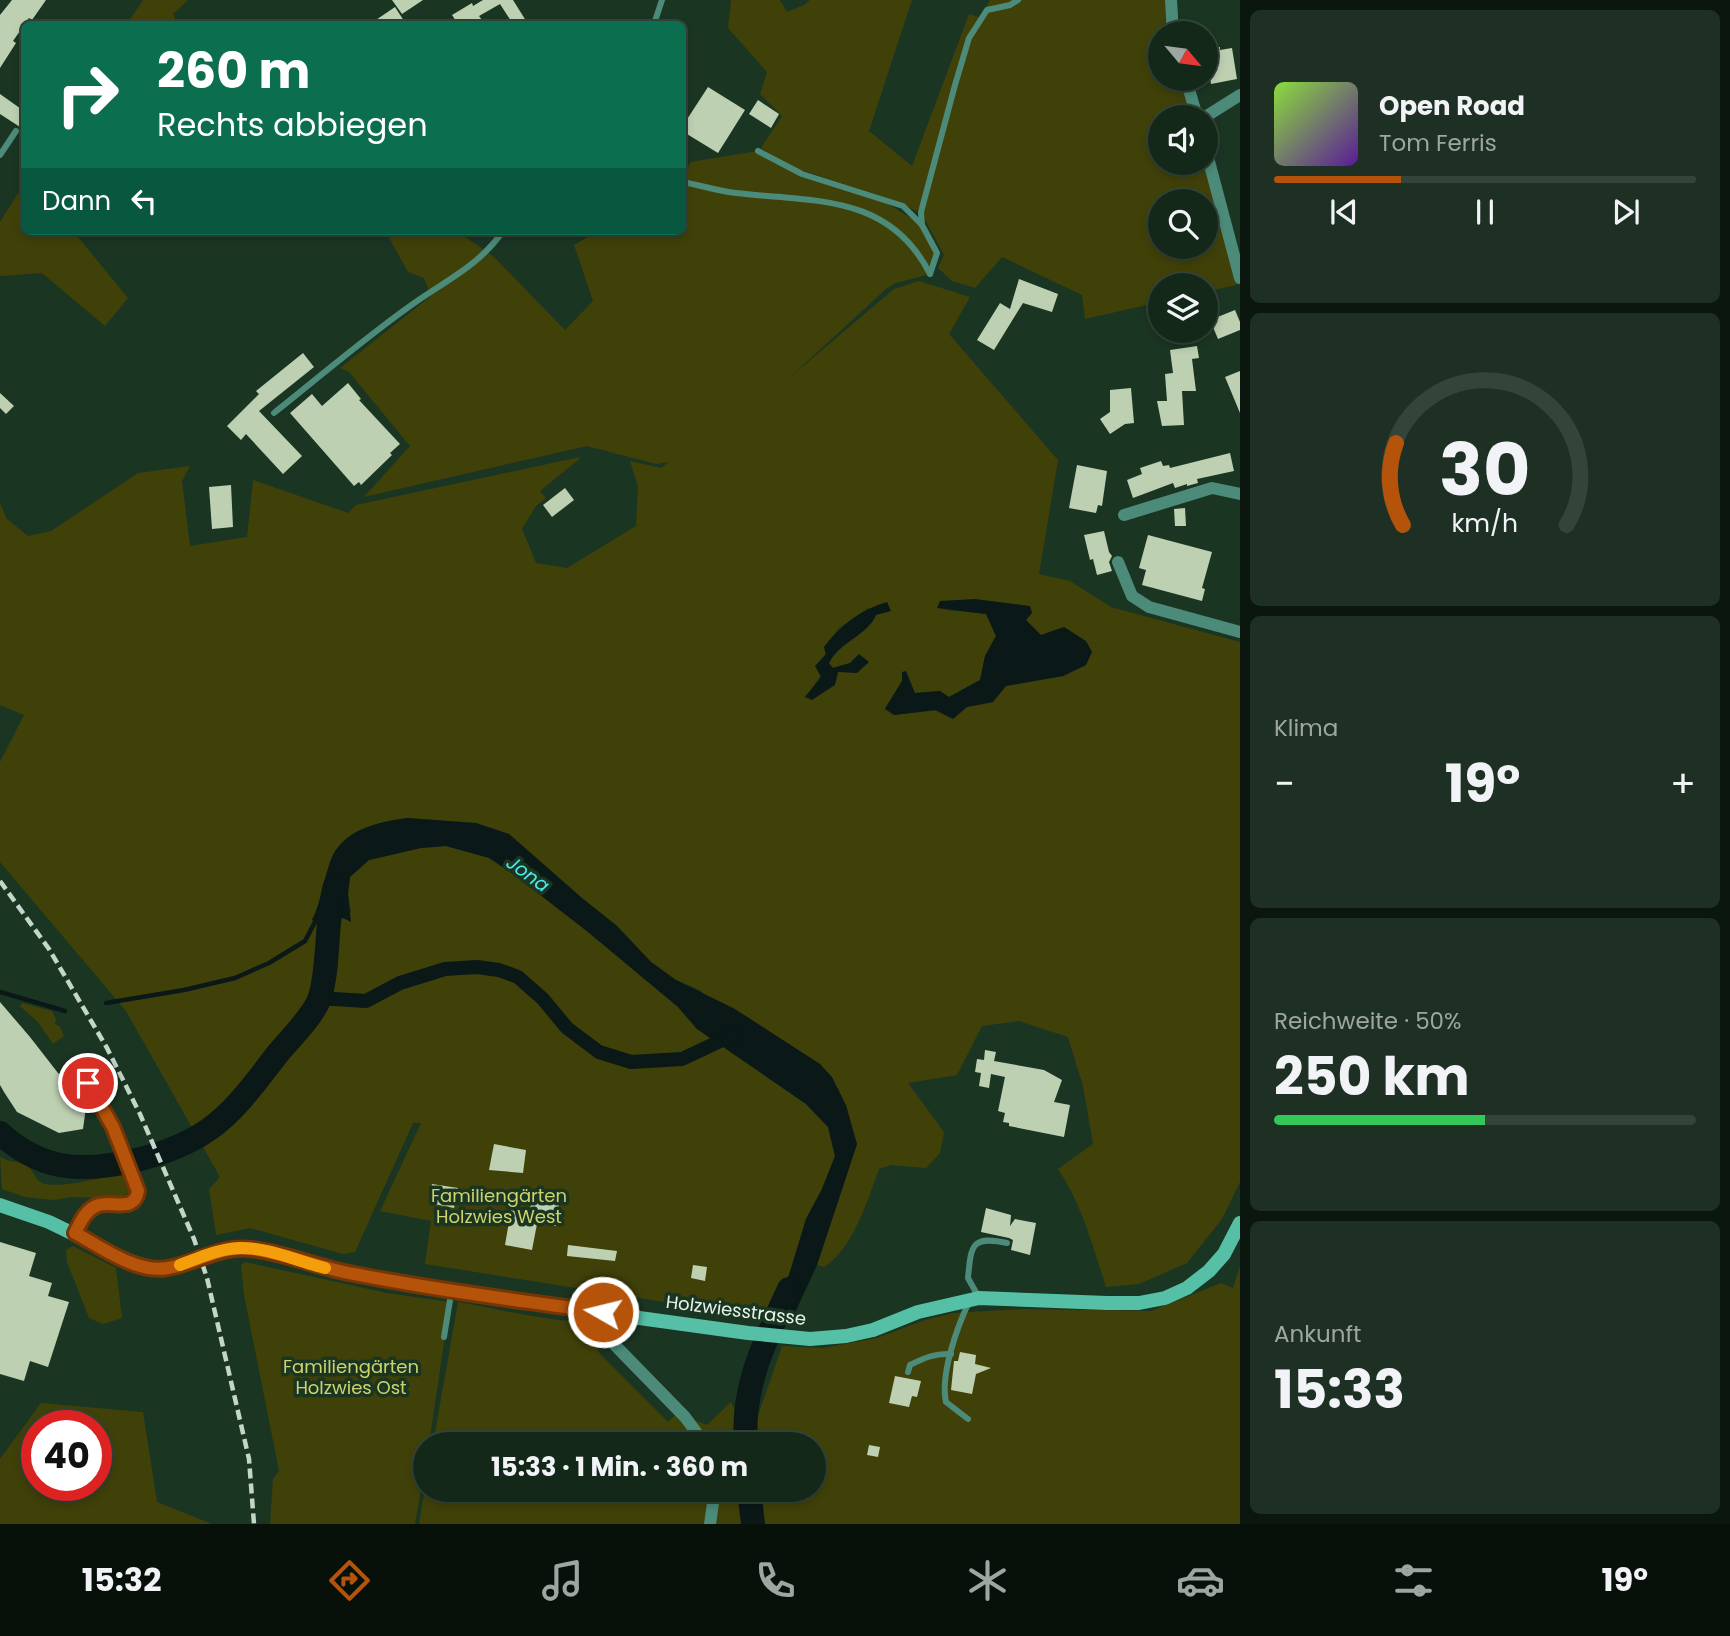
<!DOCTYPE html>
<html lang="de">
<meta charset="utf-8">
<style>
:root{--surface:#14281a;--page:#1d3023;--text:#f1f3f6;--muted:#9da6a2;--line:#334439;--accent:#b45309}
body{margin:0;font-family:Poppins,sans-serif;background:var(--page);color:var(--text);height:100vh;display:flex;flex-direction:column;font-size:26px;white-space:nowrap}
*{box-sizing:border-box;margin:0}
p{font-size:23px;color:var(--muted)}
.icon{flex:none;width:38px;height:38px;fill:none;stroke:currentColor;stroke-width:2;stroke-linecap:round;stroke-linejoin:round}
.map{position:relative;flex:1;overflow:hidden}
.side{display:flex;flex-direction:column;gap:10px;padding:10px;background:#0b160e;width:490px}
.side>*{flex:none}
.guide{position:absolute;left:21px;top:21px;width:665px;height:214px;border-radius:10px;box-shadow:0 4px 10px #0003,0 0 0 2px var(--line);background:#0b6e4f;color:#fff;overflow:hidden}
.needle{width:46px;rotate:119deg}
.buttons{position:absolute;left:1148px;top:21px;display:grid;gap:14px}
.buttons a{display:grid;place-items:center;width:70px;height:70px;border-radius:50%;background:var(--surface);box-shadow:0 4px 10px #0003,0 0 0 2px var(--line);font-size:35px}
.speed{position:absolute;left:21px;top:1410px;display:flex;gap:14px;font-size:35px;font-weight:700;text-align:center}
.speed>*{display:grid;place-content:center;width:91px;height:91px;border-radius:50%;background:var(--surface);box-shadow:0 4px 10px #0003,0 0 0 2px var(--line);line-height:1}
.speed .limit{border:10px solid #d22;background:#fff;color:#111}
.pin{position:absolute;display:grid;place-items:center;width:60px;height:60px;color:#fff;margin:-30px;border:4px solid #fff;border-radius:50%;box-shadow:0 2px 7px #0007}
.me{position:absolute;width:77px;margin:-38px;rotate:278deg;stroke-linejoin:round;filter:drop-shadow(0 0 5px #0008)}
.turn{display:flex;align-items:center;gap:24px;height:147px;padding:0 21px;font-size:32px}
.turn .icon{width:91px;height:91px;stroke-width:2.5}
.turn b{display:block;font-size:49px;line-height:60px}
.then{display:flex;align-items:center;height:66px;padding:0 21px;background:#0003;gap:14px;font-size:26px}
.big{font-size:52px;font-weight:700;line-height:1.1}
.side .card{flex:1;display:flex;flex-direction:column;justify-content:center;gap:10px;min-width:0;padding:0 24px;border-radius:10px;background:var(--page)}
.side .dial{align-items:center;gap:0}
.dial svg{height:182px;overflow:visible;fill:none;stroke:var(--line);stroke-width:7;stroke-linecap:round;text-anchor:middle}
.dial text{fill:var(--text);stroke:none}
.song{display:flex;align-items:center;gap:21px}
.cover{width:84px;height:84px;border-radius:10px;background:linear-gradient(135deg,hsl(90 70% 55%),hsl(270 70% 35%))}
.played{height:7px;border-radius:4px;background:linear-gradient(90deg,var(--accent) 30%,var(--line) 30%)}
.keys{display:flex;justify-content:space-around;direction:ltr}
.heat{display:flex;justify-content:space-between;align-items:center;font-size:38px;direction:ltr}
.charge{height:10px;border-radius:5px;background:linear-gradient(90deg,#34c759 50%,var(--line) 0)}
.trip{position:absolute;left:413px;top:1432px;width:413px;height:70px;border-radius:35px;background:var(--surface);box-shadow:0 4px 10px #0003,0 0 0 2px var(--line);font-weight:700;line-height:70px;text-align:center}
.dock{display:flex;height:112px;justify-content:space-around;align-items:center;background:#08100a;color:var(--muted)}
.dock .icon{width:49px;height:49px}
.dock .current{color:var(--accent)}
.dock b{font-size:32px;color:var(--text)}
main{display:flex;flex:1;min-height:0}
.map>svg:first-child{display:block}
.green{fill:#404109;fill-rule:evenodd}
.water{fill:#0a1818}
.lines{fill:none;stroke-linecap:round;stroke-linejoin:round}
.stream{stroke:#0a1818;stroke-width:4.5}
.canal{stroke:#0a1818;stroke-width:14}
.river{stroke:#0a1818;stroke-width:24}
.building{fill:#bed0b2}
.lane{stroke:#4c8b7a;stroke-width:6}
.street{stroke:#4c8b7a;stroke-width:12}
.secondary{stroke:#55c0a5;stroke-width:14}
.rail{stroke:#c4d6c9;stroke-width:4.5;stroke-dasharray:10 5;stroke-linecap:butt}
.route-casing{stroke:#753606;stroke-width:18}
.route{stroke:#b45309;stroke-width:12}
.slow{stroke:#f59e0b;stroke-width:12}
.labels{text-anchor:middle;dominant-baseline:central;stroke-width:7;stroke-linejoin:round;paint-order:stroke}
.park-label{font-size:18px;fill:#cfd36b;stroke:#1b3523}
.street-label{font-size:18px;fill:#e6f6ea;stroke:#1b3523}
.water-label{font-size:19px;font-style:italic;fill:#4be8e9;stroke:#1b3523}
</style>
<main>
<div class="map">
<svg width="1240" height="1524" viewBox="0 0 1240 1524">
<rect width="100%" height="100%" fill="#1b3523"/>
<g class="green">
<path d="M143,0H188L173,14L177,24H127Z"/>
<path d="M731,0H780L787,12L804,5L810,0H912L869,131L912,166L969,14L981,18L990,0H1171L1173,33H1160V79H1186L1197,117H1160V163H1206L1240,284L1206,292V285H1160V302L1085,319L1082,295L1002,257L975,288L952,281L938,268L944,255L925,220L923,205L916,211L899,202L786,165L761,148L782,116L760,94L767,72L728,28ZM1160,201H1206V247H1160Z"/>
<path d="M758,151L802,174L888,204L922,225L937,253L930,274L896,283L887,288L789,378L894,289L919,281L970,297L949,334L1058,460L1039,574L1070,581L1111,607L1240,642V1182L1222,1219L1187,1263L1139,1284L1106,1287C1093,1247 1082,1204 1058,1169L1093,1144L1083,1086L1068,1037L1019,1021L982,1026L957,1075L908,1083L944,1132L940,1153L926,1168L891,1165L879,1169C868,1200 852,1250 824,1267L817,1265L857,1144L700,990L676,980L651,962L617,926L582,898L509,834L476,823L407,818L324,884L318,909L322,919L336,916L343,917L351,912L348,894L350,877L369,860L421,848L446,846L489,858L512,873L588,932L678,1007L697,1029L806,1104L828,1127L835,1156L822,1189L806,1219L789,1275L765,1318L425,1264L431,1221L380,1211L421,1123H413L355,1252L343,1254L250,1228L216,1235L209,1189L220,1177L126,1011L0,862V762L24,715L0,705V503L7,519L28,536L51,531L138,473L190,466L182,481L190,546L247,537L253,480L348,513L356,505L580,457L578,460L540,491L546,498L536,506L522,529L536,563L567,568L636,526L638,486L630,461L661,468L669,462L656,464L587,446L364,497L410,446L349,372L340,368L431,296L424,278L408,272L387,234L373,235L371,231H457L494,257L565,330L593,301L574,245L586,238L604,231H682L683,205L686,202L683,182L690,162ZM868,608L876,615C867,636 841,641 829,663L832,668L850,663L859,654L868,662L837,672L805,698C816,682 830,668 824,647L839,628ZM937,609L1032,613L1025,620L1041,635L1086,665L1063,676L1005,686L993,702L967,707L894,715L885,708L902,681L914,693L940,691L949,697L980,680L985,656L996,636L986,614Z"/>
<path d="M24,184V231H73L128,298L105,326L42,273L0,276V222Z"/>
<path d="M22,1003L52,1011L56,1019L55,1024L60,1027L64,1036L53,1044L38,1022L20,1006Z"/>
<path d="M0,1157C8,1162 18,1161 26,1165C33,1169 34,1177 40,1182C53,1191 110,1176 126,1172L131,1186L129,1192L119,1199L72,1197L53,1200L25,1197L2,1189Z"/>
<path d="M73,1246L116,1268L122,1318L103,1324L89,1318L67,1262L66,1250Z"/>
<path d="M245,1262L387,1293L450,1302L429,1444H425V1468L415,1524H270L273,1479L279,1471L244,1295L241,1265Z"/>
<path d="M1240,1266V1524H419L425,1487V1489H814V1444H433L458,1302C499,1309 541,1320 583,1322L595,1335L592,1338L600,1354L668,1422L679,1411L686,1417L707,1425L731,1402L749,1442L782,1346L823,1348L877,1338L925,1320L953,1313L1024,1309L1151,1311L1221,1283L1233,1288Z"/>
<path d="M41,1403L143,1412L157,1502L212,1524H0V1459ZM37,1426H96V1486H37Z"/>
</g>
<g class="water">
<path d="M975,599L1030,606L1032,613L1026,620L1041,635L1064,627L1086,641L1092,652L1086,665L1063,676L1006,686L993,702L967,707L953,719L935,710L894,715L885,709L902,681V672L906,671L915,693L940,691L949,697L980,680L985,656L996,636L986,614L937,608L940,601Z"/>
<path d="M887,602L891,611L876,615C867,636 840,641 829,663L833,668L850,663L859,654L869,662L857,673L838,672L835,685L812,700L805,697L821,677L815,666L826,654L824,647C841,625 860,610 887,602Z"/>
<path d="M407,818L476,823L509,834L582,898L617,926L651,962L676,980L735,1009L820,1064L832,1077L846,1105L857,1144L817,1265L793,1317L765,1318L789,1275L806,1219L822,1189L835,1156L828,1127L806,1104L697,1029L678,1007L588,932L512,873L489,858L446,846L421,848L369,860L350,877L348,894L351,922C339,915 328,915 317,924L312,920C321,902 323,882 330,862C341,830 377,822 407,818Z"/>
</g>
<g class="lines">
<g class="stream">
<path d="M0,992L65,1011"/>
<path d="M106,1003L184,990L235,978L269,963L305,941L315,922"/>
</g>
<path class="canal" d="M319,998L366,1001L400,983L445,969L477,967L499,970L518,977L543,999L567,1028L599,1052L631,1062L682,1059L733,1035"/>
<g class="river">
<path d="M0,1133C16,1148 38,1161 60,1165C104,1173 172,1155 208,1130C237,1110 257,1080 279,1052C291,1038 315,1014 320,997C330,963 325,921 335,886"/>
<path d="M746,1444C741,1387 766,1339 789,1289"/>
<path d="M749,1489L753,1524"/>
</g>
</g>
<g class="building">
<path d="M12,0H46L32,20L29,18L13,41L16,43L0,68V15Z"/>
<path d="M392,0H423L402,14Z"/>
<path d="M483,0H513L528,24H513L500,4L479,16L485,24H458L452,15L472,3L473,6Z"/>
<path d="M395,7L406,24H370Z"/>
<path d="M1220,47V50L1232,48L1237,79L1211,84L1206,49Z"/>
<path d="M708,87L745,110L718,153L682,131V127Z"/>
<path d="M0,94L24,111V121L20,127L0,114Z"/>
<path d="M758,100L779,114L771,128L749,114Z"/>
<path d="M1019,279L1058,294L1052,312L1023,303L994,350L977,340L1000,303L1010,309Z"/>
<path d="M1235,310L1240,322V330L1218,339L1210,320Z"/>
<path d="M1197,346L1199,358L1192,359L1196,391H1182L1184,425L1162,426L1157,401H1167L1165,374L1173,373L1170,350Z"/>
<path d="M303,353L314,367L259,411L302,456L283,474L246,434L241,440L227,426L259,394L256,391Z"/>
<path d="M1240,371V413L1225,377Z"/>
<path d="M348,383L361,399L359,400L400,444L390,453L392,455L361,485L359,482L354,486L290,413L312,394L322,406Z"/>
<path d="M1131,388L1134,423L1125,424L1110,434L1100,419L1110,412V390Z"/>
<path d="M0,393L14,406L6,414L0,408Z"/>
<path d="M1230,453L1234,471L1197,479L1198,483L1187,486V484L1175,488L1173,483L1133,498L1127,480L1142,474L1140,468L1161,461L1163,466L1169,465L1170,468Z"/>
<path d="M1077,465L1107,471L1102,506L1098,505L1096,513L1069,508Z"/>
<path d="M231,485L233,527L212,529L209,487Z"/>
<path d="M565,488L574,500L552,517L543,505Z"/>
<path d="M1185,508L1186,526H1175L1174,509Z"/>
<path d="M1104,531L1109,552L1112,556L1109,562L1112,571L1097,575L1093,559L1090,560L1084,535Z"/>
<path d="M1148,535L1212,552L1202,588L1205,589L1202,601L1142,585L1146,570L1139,568Z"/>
<path d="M0,1002L30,1037L58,1073L83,1086L85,1089L79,1101L86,1107L83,1129L59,1133L17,1112L4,1092L0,1085Z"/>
<path d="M985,1050L996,1052L994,1061L1044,1070L1062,1080L1054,1102L1070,1105L1064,1137L1009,1126V1123L1003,1122L1005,1113L998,1111L1005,1077L991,1074L989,1088L979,1086L981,1073L975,1072L977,1059L984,1060Z"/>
<path d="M494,1144L526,1150L523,1173L489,1170Z"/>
<path d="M432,1184L458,1188L454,1208L429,1203Z"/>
<path d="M532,1200L559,1204L556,1226L537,1224L532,1250L505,1245L511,1210L529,1214Z"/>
<path d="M986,1208L1011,1215L1010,1226L1015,1219L1036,1223L1030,1255L1011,1250L1013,1240L1009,1238L981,1232Z"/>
<path d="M0,1242L36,1253L29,1276L52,1283L48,1296L69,1302L48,1367L30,1361L24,1381L0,1374Z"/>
<path d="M568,1245L617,1251L615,1261L567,1256Z"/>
<path d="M693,1265L707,1267L705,1281L691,1278Z"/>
<path d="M960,1352L976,1355L975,1364L991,1368L976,1374L972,1394L951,1390L954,1361H958Z"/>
<path d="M895,1376L921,1381L917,1397L912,1396L909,1407L889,1403Z"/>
<path d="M869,1445L880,1447L878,1457L867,1455Z"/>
</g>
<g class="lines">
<g class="lane">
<path d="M654,24L662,0"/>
<path d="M758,151L802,174L903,206L922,225L937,253L930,274"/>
<path d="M0,155L16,131"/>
<path d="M682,182C700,185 718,191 736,193C813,202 889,193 930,274"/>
<path d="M922,225L921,212L955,85L969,38L987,10L1010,5L1018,0"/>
<path d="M274,413C322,375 369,334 420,299C451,278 481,263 503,231"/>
<path d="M75,1233C80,1223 85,1211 96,1206C111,1199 135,1214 138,1191L113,1127L88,1083"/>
<path d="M978,1296L968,1278C971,1246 971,1235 1007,1243"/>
<path d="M444,1337L451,1294"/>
<path d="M908,1372L910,1365C924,1358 935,1353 951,1354"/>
<path d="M968,1419L946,1402C940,1375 957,1327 969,1302"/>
</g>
<g class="street">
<path d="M1171,0L1173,33"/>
<path d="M1186,79L1197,117"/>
<path d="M1205,117L1240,95"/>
<path d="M1206,150L1240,278"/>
<path d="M1124,515L1212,488L1240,494"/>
<path d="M1118,562L1132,596L1149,607L1240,632"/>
<path d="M603,1312L602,1328L606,1336L685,1417L705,1444"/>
<path d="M710,1524L715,1489"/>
</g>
<path class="secondary" d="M0,1205L49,1222L123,1258L149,1268L167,1269L216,1252L249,1248L331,1269L451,1292L748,1333L810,1339L846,1336L873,1330L918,1312L979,1298L1107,1303H1139L1165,1298L1187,1288L1209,1271L1224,1254L1240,1223"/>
<path class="rail" d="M0,881L49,949L107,1048L140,1114L194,1239L207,1278L249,1459L254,1524"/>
</g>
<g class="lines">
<g class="route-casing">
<path id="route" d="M88,1083L113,1127L138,1191C134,1214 111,1199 96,1206C85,1211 80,1223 75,1233C101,1247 137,1274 168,1268C196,1263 221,1245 251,1249C286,1253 319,1268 354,1274C437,1290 519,1301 603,1312"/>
</g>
<use href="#route" class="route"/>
<path class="slow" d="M180,1265C199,1258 218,1249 239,1248C267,1247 297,1261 325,1268"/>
</g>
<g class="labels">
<g class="park-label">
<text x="499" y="1195">Familiengärten<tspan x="499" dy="21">Holzwies West</tspan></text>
<text x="351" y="1366">Familiengärten<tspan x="351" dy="21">Holzwies Ost</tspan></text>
</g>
<g class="street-label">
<text transform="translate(736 1310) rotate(7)">Holzwiesstrasse</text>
</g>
<g class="water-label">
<text transform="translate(528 874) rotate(36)">Jona</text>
</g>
</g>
</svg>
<div class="buttons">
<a><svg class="needle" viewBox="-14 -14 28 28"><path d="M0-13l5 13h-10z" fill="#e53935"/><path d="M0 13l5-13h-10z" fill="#9da6a2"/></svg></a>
<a><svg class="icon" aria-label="sound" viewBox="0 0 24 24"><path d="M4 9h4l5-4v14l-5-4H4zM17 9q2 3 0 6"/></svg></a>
<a><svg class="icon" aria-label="search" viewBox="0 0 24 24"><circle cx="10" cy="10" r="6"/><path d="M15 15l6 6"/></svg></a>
<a><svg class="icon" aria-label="layers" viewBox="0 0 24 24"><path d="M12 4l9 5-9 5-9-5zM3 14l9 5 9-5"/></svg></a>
</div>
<div class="speed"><div class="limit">40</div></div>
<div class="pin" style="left:88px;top:1083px;background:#d93025"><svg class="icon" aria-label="arrive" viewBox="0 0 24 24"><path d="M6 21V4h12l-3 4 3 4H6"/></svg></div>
<svg class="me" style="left:603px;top:1312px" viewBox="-20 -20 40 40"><circle r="17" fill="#b45309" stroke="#fff" stroke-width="3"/><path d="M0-11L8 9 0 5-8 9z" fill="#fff"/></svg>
<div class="trip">15:33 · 1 Min. · 360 m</div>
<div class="guide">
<div class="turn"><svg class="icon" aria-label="right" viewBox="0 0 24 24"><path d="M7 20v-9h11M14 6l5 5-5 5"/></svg><div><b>260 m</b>Rechts abbiegen</div></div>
<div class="then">Dann<svg class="icon" aria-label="left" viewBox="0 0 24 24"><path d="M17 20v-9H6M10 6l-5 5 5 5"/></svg></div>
</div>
</div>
<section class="side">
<div class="card">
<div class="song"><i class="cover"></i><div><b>Open Road</b><p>Tom Ferris</p></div></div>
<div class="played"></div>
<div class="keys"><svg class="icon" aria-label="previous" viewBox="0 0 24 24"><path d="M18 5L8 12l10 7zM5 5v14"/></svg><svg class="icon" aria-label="pause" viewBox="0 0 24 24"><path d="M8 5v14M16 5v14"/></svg><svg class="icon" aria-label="next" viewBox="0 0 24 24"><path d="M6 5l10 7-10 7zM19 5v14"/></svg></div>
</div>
<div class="card dial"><svg viewBox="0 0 100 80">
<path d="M14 69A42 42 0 1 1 86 69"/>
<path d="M14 69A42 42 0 0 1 11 33" stroke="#b45309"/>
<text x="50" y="56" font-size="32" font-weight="700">30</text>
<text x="50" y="72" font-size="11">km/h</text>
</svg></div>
<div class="card"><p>Klima</p>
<div class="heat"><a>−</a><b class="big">19°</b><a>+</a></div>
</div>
<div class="card"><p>Reichweite · 50%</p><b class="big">250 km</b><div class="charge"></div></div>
<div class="card"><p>Ankunft</p><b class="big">15:33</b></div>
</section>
</main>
<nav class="dock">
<b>15:32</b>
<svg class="icon current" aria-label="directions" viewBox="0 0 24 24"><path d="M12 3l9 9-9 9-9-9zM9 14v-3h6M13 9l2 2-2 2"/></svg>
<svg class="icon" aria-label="music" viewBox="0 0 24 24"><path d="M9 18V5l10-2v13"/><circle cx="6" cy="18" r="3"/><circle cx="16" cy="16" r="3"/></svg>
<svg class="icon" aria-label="phone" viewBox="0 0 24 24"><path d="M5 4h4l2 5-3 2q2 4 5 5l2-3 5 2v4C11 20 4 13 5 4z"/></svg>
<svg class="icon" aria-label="climate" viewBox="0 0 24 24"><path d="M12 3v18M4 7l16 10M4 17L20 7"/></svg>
<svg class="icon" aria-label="car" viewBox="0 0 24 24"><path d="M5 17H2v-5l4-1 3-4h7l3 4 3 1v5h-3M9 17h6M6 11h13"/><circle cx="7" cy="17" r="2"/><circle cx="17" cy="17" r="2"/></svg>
<svg class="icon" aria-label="filters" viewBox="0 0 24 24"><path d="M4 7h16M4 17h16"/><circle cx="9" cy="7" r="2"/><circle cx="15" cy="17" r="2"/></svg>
<b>19°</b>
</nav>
